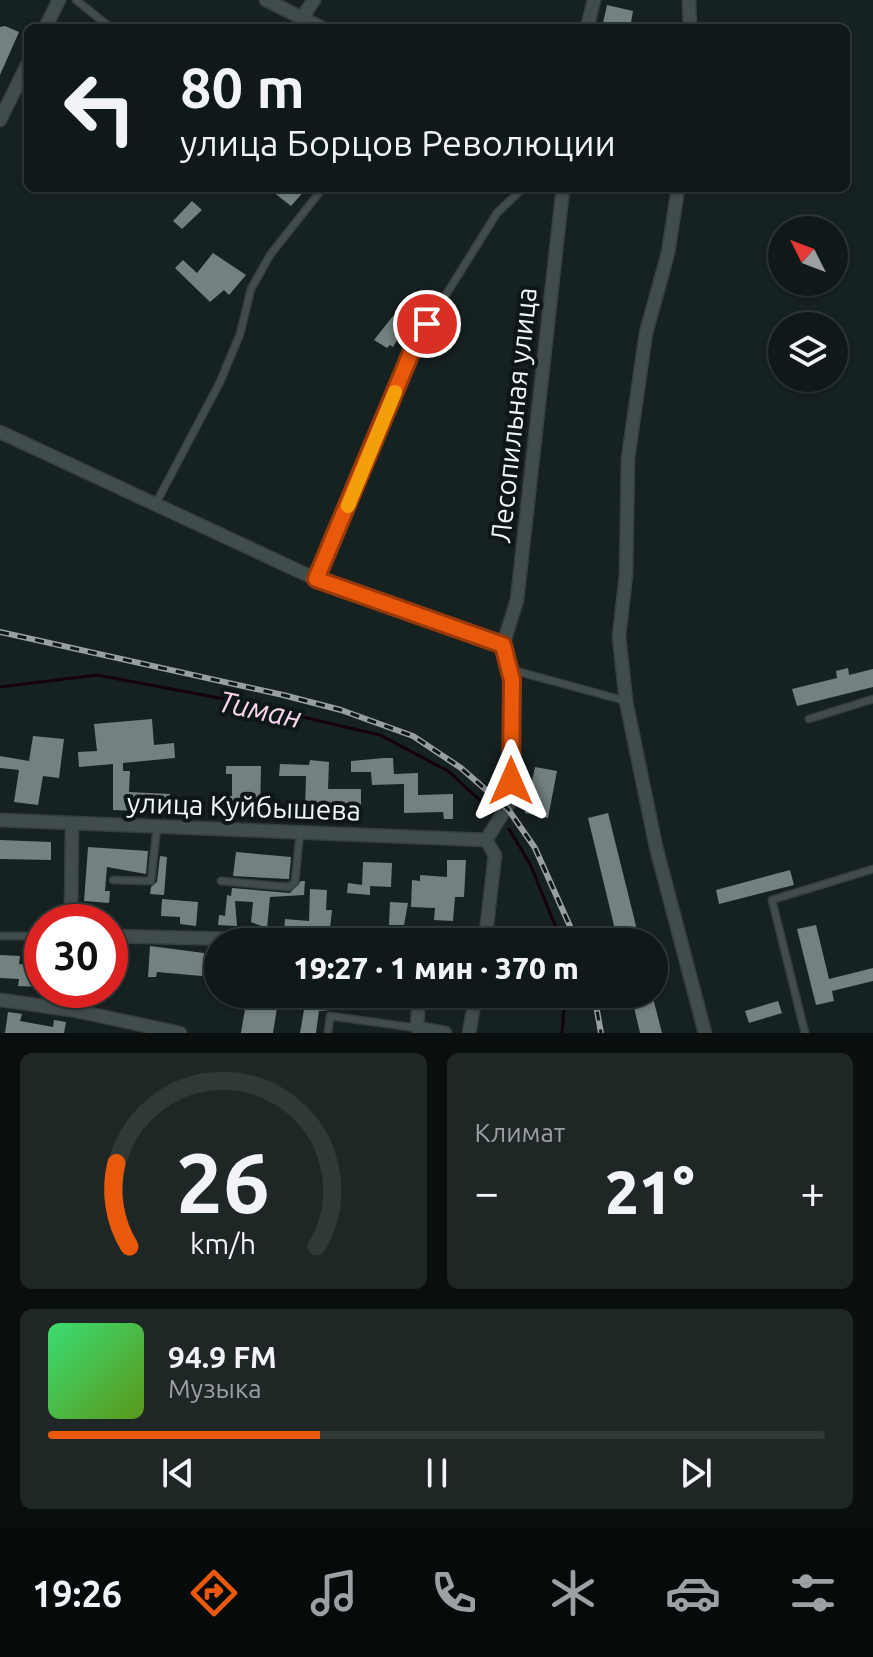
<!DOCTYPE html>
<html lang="ru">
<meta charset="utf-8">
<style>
:root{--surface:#101919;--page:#1e2626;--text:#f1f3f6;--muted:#9ca0a2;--line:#303838;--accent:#ea580c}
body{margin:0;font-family:Ubuntu,sans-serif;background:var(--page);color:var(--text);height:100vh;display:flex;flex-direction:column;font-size:30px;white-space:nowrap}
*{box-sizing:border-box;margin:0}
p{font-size:26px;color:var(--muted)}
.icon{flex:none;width:44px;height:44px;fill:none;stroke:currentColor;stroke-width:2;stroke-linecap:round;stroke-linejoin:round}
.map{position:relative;height:1033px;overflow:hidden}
.panel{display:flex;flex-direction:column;gap:20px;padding:20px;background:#090e0e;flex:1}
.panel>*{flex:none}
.guide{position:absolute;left:24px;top:24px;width:826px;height:168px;border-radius:12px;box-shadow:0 2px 6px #0004,0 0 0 2px var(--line);background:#101919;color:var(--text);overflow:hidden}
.needle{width:52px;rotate:312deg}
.fabs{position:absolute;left:768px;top:216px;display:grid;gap:16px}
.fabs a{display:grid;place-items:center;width:80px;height:80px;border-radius:50%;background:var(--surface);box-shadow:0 2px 6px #0004,0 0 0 2px var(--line);font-size:40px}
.speed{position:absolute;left:24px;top:904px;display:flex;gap:16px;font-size:40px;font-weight:700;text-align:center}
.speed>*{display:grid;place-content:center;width:104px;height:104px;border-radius:50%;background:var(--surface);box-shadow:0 2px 6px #0004,0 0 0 2px var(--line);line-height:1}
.speed .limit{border:12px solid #d22;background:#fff;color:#111}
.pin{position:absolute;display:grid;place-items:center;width:68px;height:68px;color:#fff;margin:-34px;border:4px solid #fff;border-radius:50%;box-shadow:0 2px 8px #0007}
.me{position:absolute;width:88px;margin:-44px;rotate:0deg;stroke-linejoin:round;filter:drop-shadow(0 0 6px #0008)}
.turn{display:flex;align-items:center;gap:28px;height:168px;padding:0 24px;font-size:36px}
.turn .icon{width:104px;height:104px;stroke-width:2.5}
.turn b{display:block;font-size:56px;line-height:68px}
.big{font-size:60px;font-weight:800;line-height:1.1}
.panel .card{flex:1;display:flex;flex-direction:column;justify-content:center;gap:12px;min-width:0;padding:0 28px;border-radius:12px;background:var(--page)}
.panel .dial{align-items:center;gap:0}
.dial svg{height:208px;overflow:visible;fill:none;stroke:var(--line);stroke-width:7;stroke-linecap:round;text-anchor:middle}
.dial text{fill:var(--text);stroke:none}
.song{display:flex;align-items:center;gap:24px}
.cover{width:96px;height:96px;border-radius:12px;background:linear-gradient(135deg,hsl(140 70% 55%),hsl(90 70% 35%))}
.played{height:8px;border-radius:4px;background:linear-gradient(90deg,var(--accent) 35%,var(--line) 35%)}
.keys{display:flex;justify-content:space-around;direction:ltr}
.heat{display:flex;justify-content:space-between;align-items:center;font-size:44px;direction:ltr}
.panel .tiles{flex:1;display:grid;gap:20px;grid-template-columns:1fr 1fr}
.card:last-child{grid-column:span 2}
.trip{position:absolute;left:204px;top:928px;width:464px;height:80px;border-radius:40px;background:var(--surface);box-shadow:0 2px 6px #0004,0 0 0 2px var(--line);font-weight:800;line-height:80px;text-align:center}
.dock{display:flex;height:128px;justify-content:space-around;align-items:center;background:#060a0a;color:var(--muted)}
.dock .icon{width:56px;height:56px}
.dock .on{color:var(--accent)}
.dock b{font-size:36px;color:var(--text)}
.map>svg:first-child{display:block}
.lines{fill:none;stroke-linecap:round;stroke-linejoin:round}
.stream{stroke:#15000f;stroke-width:3}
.building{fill:#748181}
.service-casing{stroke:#373e3e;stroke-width:9}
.minor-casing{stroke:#373e3e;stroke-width:15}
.service{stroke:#414d4d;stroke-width:6}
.minor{stroke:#414d4d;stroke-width:12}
.rail-casing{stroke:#97a0a0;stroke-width:6}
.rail{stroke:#0d1718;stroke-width:3;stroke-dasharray:9;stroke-linecap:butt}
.route-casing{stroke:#983908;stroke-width:20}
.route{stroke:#ea580c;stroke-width:14}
.slow{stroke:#f59e0b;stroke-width:14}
.labels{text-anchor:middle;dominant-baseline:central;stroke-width:8;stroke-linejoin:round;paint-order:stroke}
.street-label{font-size:28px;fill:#eff6f6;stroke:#0d1718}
.water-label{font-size:30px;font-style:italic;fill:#fcd5ef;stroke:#0d1718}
</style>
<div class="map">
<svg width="873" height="1033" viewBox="0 0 873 1033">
<rect width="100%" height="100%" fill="#162121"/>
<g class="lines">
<g class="stream">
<path d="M0,687L97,675L230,700L380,735L448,771L495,814"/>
<path d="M509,829L530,864L562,942"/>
<path d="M562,1033L565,994"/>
</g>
</g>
<g class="building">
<path d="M607,5L633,11L630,28L603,23Z"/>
<path d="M5,26L19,32L0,75V27Z"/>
<path d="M268,188H307L291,206Z"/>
<path d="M192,201L202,210L182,229L173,221Z"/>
<path d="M213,253L246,275L229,295L224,290L210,302L175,268L183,260L197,273Z"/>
<path d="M393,316L406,326L393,347L390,345L387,348L374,340Z"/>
<path d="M848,668L849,675L873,669V687L797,706L792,689L837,678L836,671Z"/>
<path d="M152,719L154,745L174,743L175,758L123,763V771H130L129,792L170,794L169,812L113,810V764L79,767L78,752L97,751L94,724Z"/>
<path d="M33,736L64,739L59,778L43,776L38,805L14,802L19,770L0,768V756L29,761Z"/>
<path d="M384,758H393L394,774L418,773V795L453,794V819H444L443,812L404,813V784L372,785L371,772H351V761Z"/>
<path d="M310,760L329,762L328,789H361V810H305L306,776H279L280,764L309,765Z"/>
<path d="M226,766H261L260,816L209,815L210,795L232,796V774H226Z"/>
<path d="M535,767L557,771L548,818L525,813Z"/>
<path d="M608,813L640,942H618L588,818Z"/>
<path d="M0,840L51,842V860L0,859Z"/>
<path d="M88,847L148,851L146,874L107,867L105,891H110L109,903L84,901Z"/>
<path d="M236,852L291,857L289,879L233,876Z"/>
<path d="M160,856L167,857L164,895L150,894L151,887L157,882Z"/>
<path d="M447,860H466L464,897H455L453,921L434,920L435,908L411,907L412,880L420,881V875L447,877Z"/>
<path d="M363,862L392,863L391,887L370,886V895L347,893L348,883L362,885Z"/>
<path d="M790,870L794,885L719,904L716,890Z"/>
<path d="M301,881H305L304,895L270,897L267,928L251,922L253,902L235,901L237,926L218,925L219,915L225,916L227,895L231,896L232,888L290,893Z"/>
<path d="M310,889L327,890L326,910H332L330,929L284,931L285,919L309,921Z"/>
<path d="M162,899L198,902L196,926L180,924V917L161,916Z"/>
<path d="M390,902L408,903L404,925H389Z"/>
<path d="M816,925L829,979L873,968V981L832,991L834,1001L816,1005L797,929Z"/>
<path d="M150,946L204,953L202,976L157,972L156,977H148Z"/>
<path d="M0,955L20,956L19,964L42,966V987L18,986L19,979L0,978Z"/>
<path d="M240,994L266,998V994L308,995V1000L325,1003L326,994H356L354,1009L331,1006V1010L319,1011L316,1033H300L305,1004L278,1002L273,1033H241L246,1003L240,1002Z"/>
<path d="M631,994H652L662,1033H640Z"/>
<path d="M778,1001L782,1013L749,1023L745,1011Z"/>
<path d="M8,1012L22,1014L20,1021L53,1027L54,1020L66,1022L64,1033H5Z"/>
</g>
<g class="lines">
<g class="service-casing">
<g id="service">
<path d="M76,0L111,28"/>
<path d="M155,505L220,382L240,334L251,289L270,255L319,193L314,188"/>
<path d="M316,579L414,346L497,213L523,188"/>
<path d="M509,669L626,701"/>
<path d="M809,719L873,699"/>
<path d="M113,880L151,881L157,827"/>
<path d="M221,881L289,887L295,882L300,832"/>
<path d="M0,936H42"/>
<path d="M328,1033L330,1016L417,1028"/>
<path d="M805,1033L772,900L873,869"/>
</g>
</g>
<g class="minor-casing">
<g id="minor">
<path d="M266,0L322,28"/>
<path d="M689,0L690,28"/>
<path d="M303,16L314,0"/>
<path d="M45,28L59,0"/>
<path d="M587,28L594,0"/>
<path d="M0,120L28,63"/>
<path d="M678,188L668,253L646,333L628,458L626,575L619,636L626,701L656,847L705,1033"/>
<path d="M0,432L316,579L503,645"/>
<path d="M503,645L517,600L563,188"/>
<path d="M0,820L486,840"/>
<path d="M486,840L511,800L512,680L503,645"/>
<path d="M71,922L72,824"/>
<path d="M110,936L363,942"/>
<path d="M485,942L495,855L486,840"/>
<path d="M419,994L417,1028L445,1033"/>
<path d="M0,1000L72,1010L180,1033"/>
<path d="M469,1033L476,994"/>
</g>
</g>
<use href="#service" class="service"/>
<use href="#minor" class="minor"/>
<g class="rail-casing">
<g id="rail">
<path d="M0,632L283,695L341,710L413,736L461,768L508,809L535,848L577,942"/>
<path d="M594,994L601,1033"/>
</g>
</g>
<use href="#rail" class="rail"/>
</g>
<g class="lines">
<g class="route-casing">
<path id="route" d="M427,324L414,346L316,579L503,645L512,680L511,781"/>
</g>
<use href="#route" class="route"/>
<path class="slow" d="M348,506L395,392"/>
</g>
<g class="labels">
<g class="street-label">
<text transform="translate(513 415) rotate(-84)">Лесопильная улица</text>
<text transform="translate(244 806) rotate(2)">улица Куйбышева</text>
</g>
<g class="water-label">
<text transform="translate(260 709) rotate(12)">Тиман</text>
</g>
</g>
</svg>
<div class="fabs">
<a><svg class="needle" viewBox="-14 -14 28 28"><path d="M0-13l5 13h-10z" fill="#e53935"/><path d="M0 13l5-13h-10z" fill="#9ca0a2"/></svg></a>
<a><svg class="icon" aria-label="layers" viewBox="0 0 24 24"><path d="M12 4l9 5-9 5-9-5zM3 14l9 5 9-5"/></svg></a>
</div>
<div class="speed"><div class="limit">30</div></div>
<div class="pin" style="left:427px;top:324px;background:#d93025"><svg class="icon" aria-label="arrive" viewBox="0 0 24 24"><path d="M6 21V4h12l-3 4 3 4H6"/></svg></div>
<svg class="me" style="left:511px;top:781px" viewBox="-20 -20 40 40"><path d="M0-17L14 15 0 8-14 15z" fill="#ea580c" stroke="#fff" stroke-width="4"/></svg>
<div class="trip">19:27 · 1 мин · 370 m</div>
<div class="guide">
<div class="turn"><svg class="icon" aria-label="left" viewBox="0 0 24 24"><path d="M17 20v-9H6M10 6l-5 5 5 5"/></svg><div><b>80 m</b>улица Борцов Революции</div></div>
</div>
</div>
<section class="panel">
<div class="tiles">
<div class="card dial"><svg viewBox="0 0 100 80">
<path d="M14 69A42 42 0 1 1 86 69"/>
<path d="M14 69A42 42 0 0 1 9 37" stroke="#ea580c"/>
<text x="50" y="56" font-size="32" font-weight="700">26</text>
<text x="50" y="72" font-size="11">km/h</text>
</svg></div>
<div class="card"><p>Климат</p>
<div class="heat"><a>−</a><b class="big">21°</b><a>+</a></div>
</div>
<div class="card">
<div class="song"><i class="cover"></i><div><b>94.9 FM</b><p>Музыка</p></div></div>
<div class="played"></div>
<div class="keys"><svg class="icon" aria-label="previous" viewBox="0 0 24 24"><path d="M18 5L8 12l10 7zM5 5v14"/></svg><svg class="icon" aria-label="pause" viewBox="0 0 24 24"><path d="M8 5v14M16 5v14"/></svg><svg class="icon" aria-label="next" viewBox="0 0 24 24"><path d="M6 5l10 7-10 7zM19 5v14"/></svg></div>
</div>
</div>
</section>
<nav class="dock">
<b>19:26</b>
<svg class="icon on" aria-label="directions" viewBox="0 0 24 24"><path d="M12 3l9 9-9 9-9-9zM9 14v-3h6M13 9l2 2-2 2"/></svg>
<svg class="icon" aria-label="music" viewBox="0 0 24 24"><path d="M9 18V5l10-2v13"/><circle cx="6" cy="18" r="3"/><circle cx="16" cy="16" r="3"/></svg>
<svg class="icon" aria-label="phone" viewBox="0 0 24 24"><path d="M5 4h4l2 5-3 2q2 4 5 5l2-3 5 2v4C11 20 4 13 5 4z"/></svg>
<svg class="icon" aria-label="climate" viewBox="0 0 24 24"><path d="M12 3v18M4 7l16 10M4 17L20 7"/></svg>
<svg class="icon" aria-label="car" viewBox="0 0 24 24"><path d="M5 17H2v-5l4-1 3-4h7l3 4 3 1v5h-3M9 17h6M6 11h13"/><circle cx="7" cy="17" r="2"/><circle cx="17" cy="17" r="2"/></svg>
<svg class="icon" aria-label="filters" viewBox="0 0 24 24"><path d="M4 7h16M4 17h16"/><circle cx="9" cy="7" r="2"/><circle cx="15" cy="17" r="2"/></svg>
</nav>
